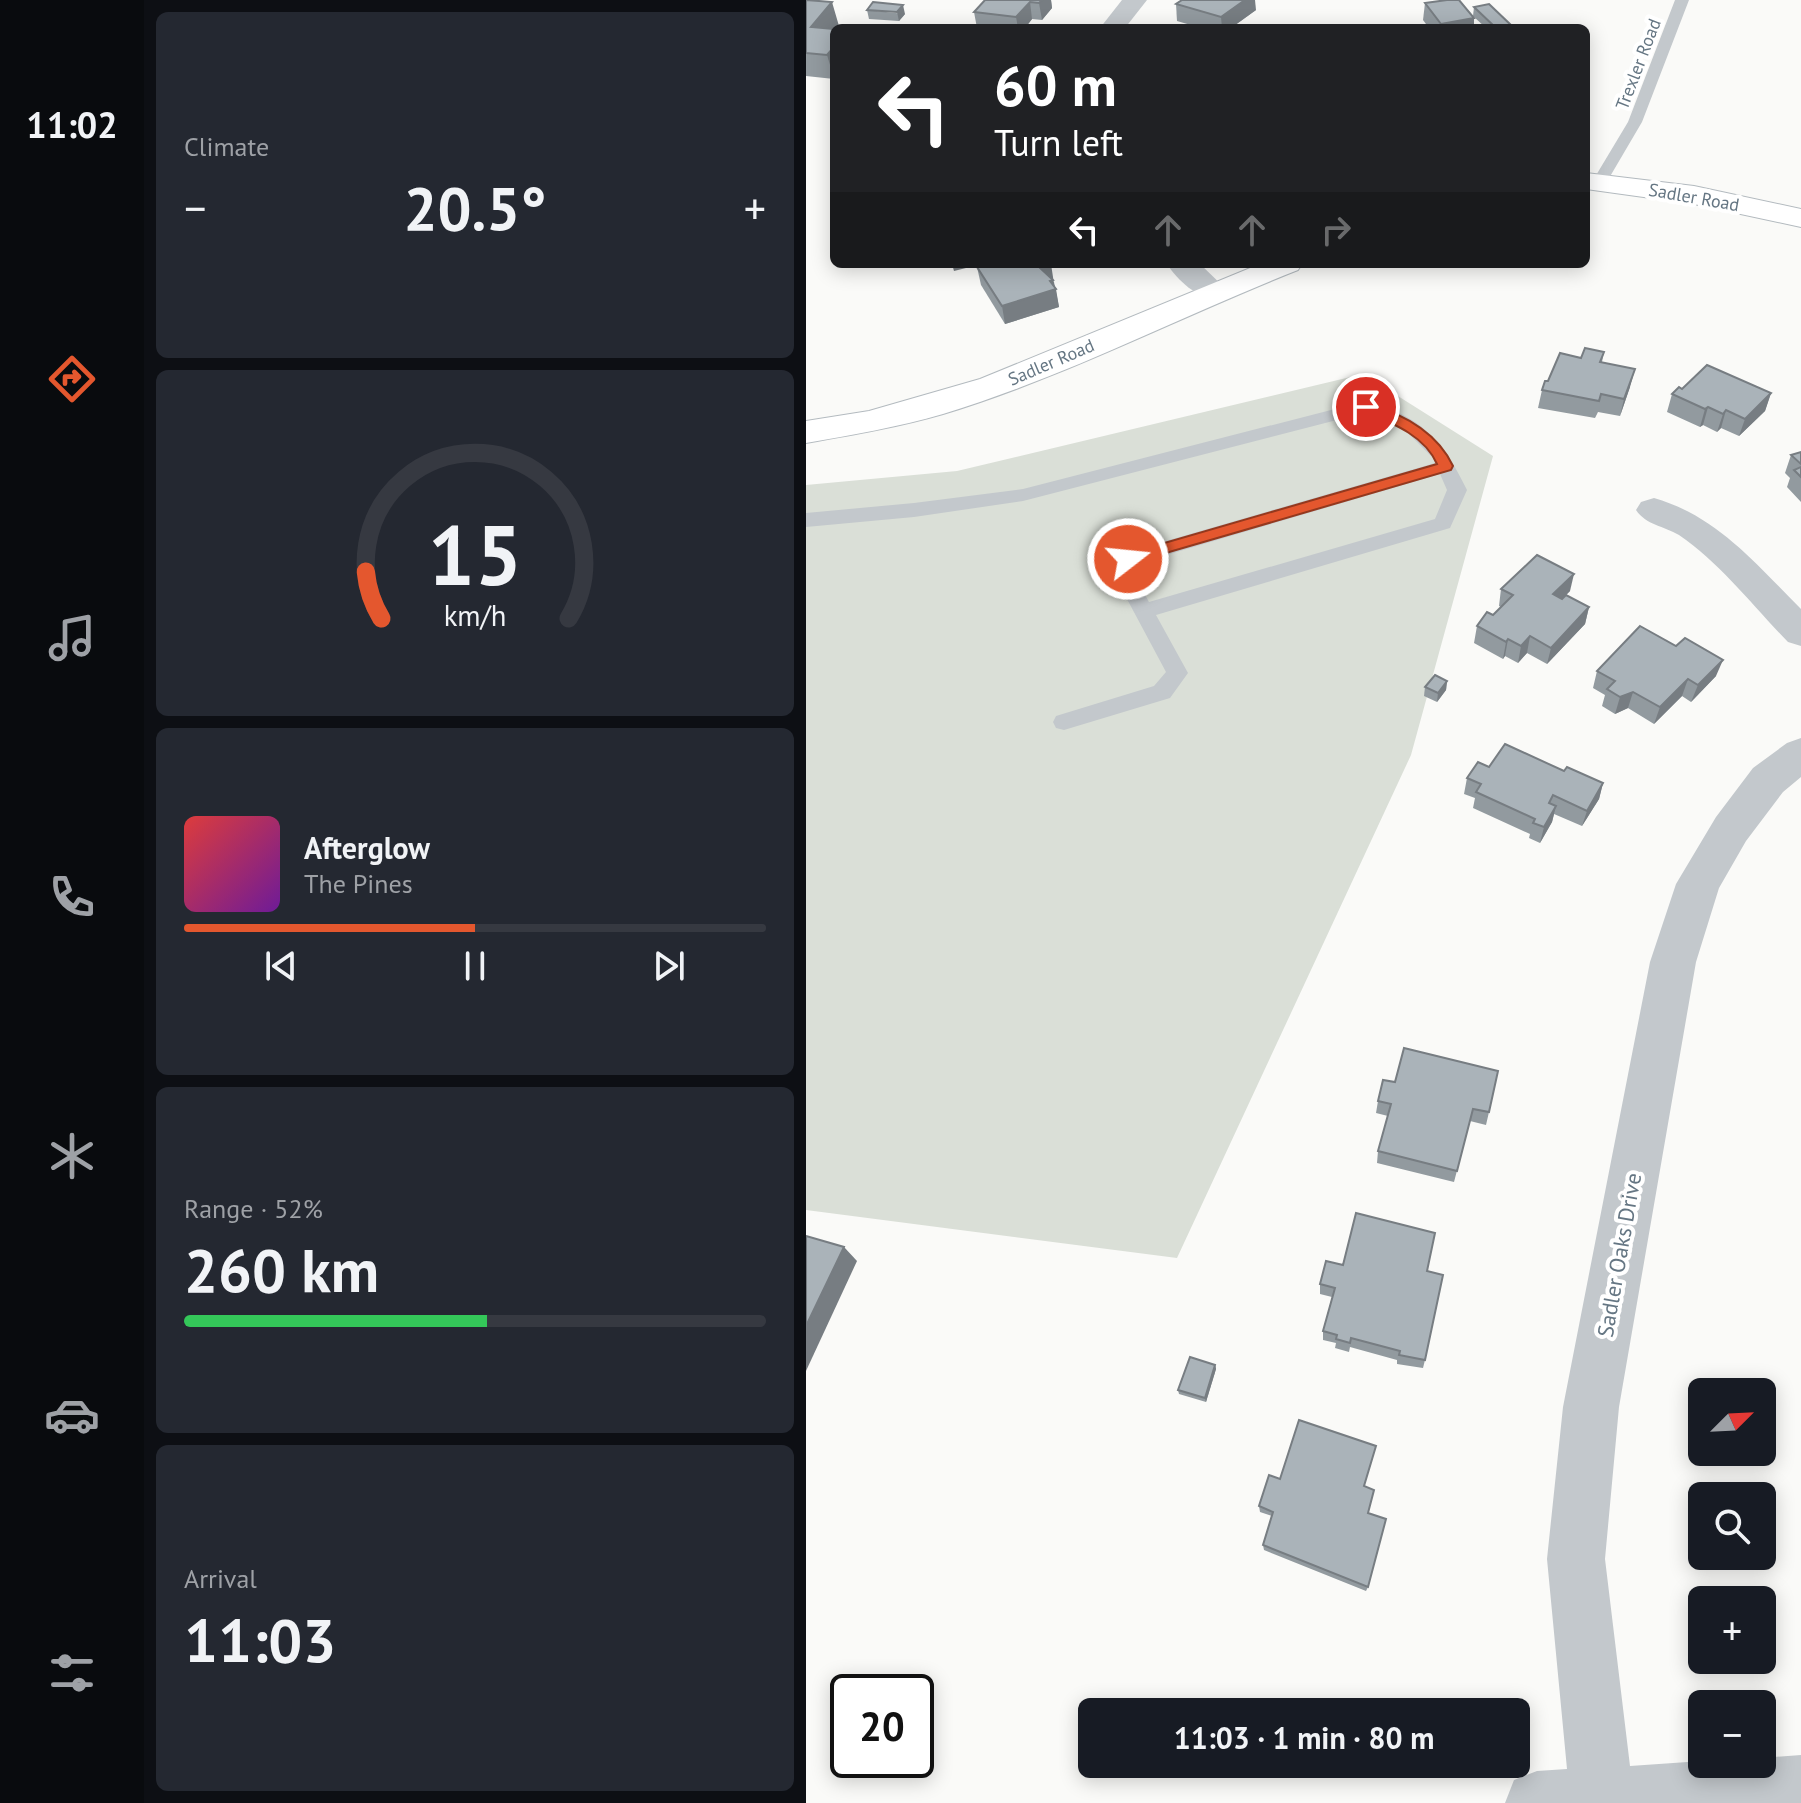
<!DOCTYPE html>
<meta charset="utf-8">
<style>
:root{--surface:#171b24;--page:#242831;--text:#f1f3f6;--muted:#9ea1a6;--line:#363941;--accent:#e4572e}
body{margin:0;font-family:"PT Sans",sans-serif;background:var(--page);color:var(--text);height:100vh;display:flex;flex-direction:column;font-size:30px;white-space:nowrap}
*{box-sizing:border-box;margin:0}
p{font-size:26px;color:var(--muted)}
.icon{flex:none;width:44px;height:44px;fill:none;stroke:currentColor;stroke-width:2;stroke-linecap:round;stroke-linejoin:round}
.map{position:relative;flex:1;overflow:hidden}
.panel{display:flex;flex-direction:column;gap:12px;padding:12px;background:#0d0f14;width:662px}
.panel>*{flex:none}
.hud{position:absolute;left:24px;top:24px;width:760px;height:244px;border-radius:12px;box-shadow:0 4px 20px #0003;background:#202124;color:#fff;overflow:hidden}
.needle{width:52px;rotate:66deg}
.tools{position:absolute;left:882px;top:1378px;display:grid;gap:16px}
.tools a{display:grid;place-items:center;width:88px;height:88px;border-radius:12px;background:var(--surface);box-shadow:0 4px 20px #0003;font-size:40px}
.speed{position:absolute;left:24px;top:1674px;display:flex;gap:16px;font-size:40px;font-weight:700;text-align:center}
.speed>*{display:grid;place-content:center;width:104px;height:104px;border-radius:50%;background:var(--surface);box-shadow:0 4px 20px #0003;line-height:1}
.speed .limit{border:4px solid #111;border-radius:12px;background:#fff;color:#111}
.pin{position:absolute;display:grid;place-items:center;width:68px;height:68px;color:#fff;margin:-34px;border:4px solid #fff;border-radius:50%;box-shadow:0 2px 8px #0007}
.me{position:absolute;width:88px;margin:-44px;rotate:74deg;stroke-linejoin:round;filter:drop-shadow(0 0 6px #0008)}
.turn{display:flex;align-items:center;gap:28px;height:168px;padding:0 32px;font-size:36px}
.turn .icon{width:104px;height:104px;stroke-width:2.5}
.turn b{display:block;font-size:56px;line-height:68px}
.lanes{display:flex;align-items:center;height:76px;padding:0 32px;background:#0003;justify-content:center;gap:40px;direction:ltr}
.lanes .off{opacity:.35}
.big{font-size:60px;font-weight:800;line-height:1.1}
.panel .tile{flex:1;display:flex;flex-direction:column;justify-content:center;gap:12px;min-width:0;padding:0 28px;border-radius:12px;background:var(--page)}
.panel .dial{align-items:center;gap:0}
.dial svg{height:208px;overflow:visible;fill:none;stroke:var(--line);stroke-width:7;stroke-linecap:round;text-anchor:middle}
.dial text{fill:var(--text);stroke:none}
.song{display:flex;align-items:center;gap:24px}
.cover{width:96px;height:96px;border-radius:12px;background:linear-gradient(135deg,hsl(0 70% 55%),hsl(280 70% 35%))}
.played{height:8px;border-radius:4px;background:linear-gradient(90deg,var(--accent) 50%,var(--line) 50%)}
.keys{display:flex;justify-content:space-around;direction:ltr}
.heat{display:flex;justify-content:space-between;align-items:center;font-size:44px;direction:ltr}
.charge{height:12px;border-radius:6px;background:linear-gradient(90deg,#34c759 52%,var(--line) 0)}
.trip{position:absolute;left:272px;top:1698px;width:452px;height:80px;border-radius:12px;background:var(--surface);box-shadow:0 4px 20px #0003;font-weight:800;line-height:80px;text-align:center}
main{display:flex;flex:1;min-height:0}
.menu{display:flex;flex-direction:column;width:144px;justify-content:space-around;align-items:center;background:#090b0e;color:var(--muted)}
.menu .icon{width:56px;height:56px}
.menu .on{color:var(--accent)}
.menu b{font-size:36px;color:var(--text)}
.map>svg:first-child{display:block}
.green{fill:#dadfd7}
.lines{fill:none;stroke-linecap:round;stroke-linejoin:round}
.secondary-casing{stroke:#b3babf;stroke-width:2}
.lane{fill:#c3c8cc;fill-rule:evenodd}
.street{fill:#c3c8cc;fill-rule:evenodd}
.secondary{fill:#fff;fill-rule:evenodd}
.wall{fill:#929a9f}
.shaded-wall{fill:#777d82}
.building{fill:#aab3b9;stroke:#777d82;stroke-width:2}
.route{fill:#e4572e;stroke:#94391e;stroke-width:2}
.labels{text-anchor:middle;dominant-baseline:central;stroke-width:8;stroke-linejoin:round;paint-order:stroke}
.far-street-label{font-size:18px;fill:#657683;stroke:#fff}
.street-label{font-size:22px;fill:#657683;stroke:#fff}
</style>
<main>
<nav class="menu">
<b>11:02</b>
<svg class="icon on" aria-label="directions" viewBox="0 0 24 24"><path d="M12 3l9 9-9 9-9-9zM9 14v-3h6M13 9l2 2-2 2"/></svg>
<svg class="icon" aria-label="music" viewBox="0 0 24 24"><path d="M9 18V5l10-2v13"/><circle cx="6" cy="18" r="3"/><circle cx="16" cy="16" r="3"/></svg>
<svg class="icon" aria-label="phone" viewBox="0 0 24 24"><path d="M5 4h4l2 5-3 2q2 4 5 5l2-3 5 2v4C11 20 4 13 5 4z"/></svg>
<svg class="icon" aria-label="climate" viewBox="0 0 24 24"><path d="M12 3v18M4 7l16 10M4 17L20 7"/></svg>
<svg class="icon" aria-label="car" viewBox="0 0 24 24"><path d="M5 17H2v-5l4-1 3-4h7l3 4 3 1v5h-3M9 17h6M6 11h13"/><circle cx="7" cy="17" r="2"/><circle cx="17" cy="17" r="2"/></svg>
<svg class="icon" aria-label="filters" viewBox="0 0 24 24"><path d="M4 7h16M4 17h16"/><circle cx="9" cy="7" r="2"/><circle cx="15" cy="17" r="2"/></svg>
</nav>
<section class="panel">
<div class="tile"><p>Climate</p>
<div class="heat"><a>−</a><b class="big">20.5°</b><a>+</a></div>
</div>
<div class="tile dial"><svg viewBox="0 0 100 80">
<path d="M14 69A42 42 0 1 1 86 69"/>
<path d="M14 69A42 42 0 0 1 8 51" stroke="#e4572e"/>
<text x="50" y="56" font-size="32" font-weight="700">15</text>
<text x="50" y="72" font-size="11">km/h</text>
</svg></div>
<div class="tile">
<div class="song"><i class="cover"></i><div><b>Afterglow</b><p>The Pines</p></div></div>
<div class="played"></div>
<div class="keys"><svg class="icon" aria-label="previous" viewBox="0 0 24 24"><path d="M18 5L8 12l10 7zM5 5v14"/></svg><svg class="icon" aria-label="pause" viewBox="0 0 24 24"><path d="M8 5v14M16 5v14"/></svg><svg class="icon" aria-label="next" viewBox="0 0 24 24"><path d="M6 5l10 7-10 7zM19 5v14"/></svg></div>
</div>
<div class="tile"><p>Range · 52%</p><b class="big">260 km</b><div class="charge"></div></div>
<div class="tile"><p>Arrival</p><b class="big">11:03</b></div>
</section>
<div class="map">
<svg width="995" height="1803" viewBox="0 0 995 1803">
<rect width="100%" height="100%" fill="#fafaf8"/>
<path class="green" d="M557,374L687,456L605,755L371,1258L0,1210V485L151,471Z"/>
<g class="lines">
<g class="secondary-casing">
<g id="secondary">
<path d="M780,173L888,186L995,209V227L888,204L780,189Z"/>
<path d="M454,264H496L492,270C373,317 259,377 137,414C92,427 46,435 0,443V421L63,411L174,379Z"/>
</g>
</g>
<g class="lane">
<path d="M869,0H883L836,122L799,185H789L786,182L822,122Z"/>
<path d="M560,401C615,416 637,440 661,490L644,528L350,615L382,673L364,698L258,730L250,728L247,722L250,716L348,686L360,672L306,571L315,554L629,463L627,458L599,430L558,413L217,501L108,517L0,527V513L108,503L217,489ZM634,474L641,490L629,519L343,602L326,571L330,564Z"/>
</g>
<g class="street">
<path d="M316,0H341L319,28H294Z"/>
<path d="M361,264H394L422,291L418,298C395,303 373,282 361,264Z"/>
<path d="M848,498C911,516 950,564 995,609V646L982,642C947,606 914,563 873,535C858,526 840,525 830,510L835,502Z"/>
<path d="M995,738V777L977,792L940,841L913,888L890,962L813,1407L799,1559L824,1766L896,1761V1764H956V1758L995,1755V1803H699L708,1780L731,1771L761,1769L741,1559L757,1407L844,962L870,884L910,817L947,768L981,743Z"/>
</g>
<use href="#secondary" class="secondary"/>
</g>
<g class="wall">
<path d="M0,0L33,26L31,28H28V79L0,76Z"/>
<path d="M179,0H245L246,8L236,20L226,19L219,28H171L168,12Z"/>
<path d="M619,3L668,28H623L617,20Z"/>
<path d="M370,4L450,10L425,28H395L371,21Z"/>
<path d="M668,7L707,28H680L667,16Z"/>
<path d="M61,10L99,14L93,21L63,19Z"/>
<path d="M171,267L248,282L253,307L199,324L175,285Z"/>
<path d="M798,352L796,362L824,387L814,416L792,412L789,418L732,408L736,390L742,381L775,358Z"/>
<path d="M876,389L965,393L959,411L933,436L915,428L911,432L897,425L894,427L861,412L866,394Z"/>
<path d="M995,452V502L981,487L984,478L979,473L985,455Z"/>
<path d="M695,589L764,591L756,599L783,607L779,624L741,664L721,653L712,663L699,656L697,659L668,643L671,626L687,615L695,607L693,606Z"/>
<path d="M791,671L910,676L885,702L876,696L848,724L822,708L809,714L796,706L799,695L787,688Z"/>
<path d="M641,681L640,690L631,702L618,696L619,687Z"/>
<path d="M683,767L758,771L797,783L793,799L776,826L748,814L746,822L734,843L723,838L724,834L667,808L669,798L658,794L661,778Z"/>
<path d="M577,1080L683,1112L680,1125L664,1121L648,1182L571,1163L572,1151L582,1116L570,1113L572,1101Z"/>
<path d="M537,1265L621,1271L619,1360L617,1368L591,1364V1360L544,1347L543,1352L529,1348L530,1343L517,1340V1331L526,1297L514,1294V1284Z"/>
<path d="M409,1365L410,1369L400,1402L373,1394L372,1390Z"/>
<path d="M474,1479L559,1486L562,1513V1587L560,1591L458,1550L457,1545L466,1516L454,1512L453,1506Z"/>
</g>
<g class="shaded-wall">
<path d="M236,0H245L246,8L236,20L233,3Z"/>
<path d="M439,0H449L450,10L425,28H416L415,17Z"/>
<path d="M26,2L33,26L31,28H28V32L5,27Z"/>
<path d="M224,2L226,19L219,28H212L210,17Z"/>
<path d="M97,5L99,14L93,21L91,12Z"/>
<path d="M668,18V28H635V24Z"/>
<path d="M28,47V78L21,55Z"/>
<path d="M146,264H176L148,271Z"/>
<path d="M245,264L249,290L250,289L253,307L199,324L196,306L234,268Z"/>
<path d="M829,369L824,387L814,416L818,399Z"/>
<path d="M965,393L959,411L933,436L939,419Z"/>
<path d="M902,407L897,425L894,427L899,409Z"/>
<path d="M920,410L915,428L911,432L917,414Z"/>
<path d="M768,574L764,591L743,612L747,594Z"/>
<path d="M783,607L779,624L741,664L745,648Z"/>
<path d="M724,636L721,653L712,663L715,646Z"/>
<path d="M702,639L699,656L697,659L700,642Z"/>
<path d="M917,660L910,676L885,702L892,685Z"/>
<path d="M882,679L876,696L848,724L854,707Z"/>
<path d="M641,681L640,690L631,702L632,693Z"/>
<path d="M827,692L822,708L809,714L814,697Z"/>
<path d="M797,783L793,799L776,826L781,811Z"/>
<path d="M750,806L746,822L734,843L738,827Z"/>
<path d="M38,1247L51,1261L0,1371V1326Z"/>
<path d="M409,1365L410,1369L400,1402L399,1398Z"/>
</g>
<g class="building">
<path d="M0,0L26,2L5,27L28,29V47L21,55L0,53Z"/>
<path d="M179,0H236L233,3L224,2L210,17L168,12Z"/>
<path d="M376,0H439L415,17L370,4Z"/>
<path d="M641,0H653L668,18L635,24L619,3Z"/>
<path d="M67,2L97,5L91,12L61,10Z"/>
<path d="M683,4L707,27L690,28L668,7Z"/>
<path d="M180,264H245L234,268L247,280L244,281L250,289L196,306L171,267Z"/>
<path d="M779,348L798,352L794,362L829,369L818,399L795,394L793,401L736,390L739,381H742L754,353L775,358Z"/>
<path d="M901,365L965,393L939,419L920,410L917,414L902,407L899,409L866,394L873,387L876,389Z"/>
<path d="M995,452V464L985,455Z"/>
<path d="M995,467V477L988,470Z"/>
<path d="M731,555L768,574L747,594L756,599L760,595L783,607L745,648L724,636L715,646L702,639L700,642L671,626L681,612L687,615L707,595L695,589Z"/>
<path d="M834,626L870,646L879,638L917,660L892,685L882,679L854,707L827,692L814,697L801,689L809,681L791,671Z"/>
<path d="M629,675L641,681L632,693L619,687Z"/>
<path d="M699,744L758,771L761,767L797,783L781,811L747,795L743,803L750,806L738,827L727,823L729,819L670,792L675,784L661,778L672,762L683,767Z"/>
<path d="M598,1048L692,1071L683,1112L667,1109L651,1171L572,1151L585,1104L572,1101L577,1080L589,1082Z"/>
<path d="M550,1213L629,1233L621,1271L637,1275L619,1360L593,1355L594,1351L545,1338L544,1343L530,1339L531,1335L517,1331L529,1288L514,1284L520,1261L537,1265Z"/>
<path d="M0,1236L38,1247L0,1326Z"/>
<path d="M384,1357L409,1365L399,1398L372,1390Z"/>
<path d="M493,1420L570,1446L558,1486L568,1490L562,1513L580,1519L562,1587L457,1545L467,1512L453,1506L463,1475L474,1479Z"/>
</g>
<path class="route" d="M560,403C595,413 631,432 647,466L645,470L322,564L317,562V555L631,464C618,434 583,422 555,410L553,407Z"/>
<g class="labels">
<g class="far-street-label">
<text transform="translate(832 64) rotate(-69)">Trexler Road</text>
<text transform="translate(888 197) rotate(10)">Sadler Road</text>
<text transform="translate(245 362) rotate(-23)">Sadler Road</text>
</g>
<g class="street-label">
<text transform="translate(813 1255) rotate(-80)">Sadler Oaks Drive</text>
</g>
</g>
</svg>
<div class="tools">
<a><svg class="needle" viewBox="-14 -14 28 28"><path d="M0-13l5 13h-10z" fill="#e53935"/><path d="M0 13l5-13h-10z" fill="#9ea1a6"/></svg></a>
<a><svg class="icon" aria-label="search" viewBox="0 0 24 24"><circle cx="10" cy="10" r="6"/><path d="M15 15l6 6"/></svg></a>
<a>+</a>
<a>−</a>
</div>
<div class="speed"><div class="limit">20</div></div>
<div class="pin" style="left:560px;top:407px;background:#d93025"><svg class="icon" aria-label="arrive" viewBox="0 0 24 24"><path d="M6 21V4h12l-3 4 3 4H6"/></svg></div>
<svg class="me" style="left:322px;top:559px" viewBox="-20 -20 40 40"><circle r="17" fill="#e4572e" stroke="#fff" stroke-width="3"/><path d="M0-11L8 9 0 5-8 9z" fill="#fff"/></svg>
<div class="trip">11:03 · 1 min · 80 m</div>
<div class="hud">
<div class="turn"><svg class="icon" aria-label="left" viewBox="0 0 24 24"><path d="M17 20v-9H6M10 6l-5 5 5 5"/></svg><div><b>60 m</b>Turn left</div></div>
<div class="lanes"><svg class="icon" aria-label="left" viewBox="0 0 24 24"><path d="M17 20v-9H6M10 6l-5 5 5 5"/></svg><svg class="icon off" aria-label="ahead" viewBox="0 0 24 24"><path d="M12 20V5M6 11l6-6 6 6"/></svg><svg class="icon off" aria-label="ahead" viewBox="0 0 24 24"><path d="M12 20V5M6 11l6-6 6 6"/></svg><svg class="icon off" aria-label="right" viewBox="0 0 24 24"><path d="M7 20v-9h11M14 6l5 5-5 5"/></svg></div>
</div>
</div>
</main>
